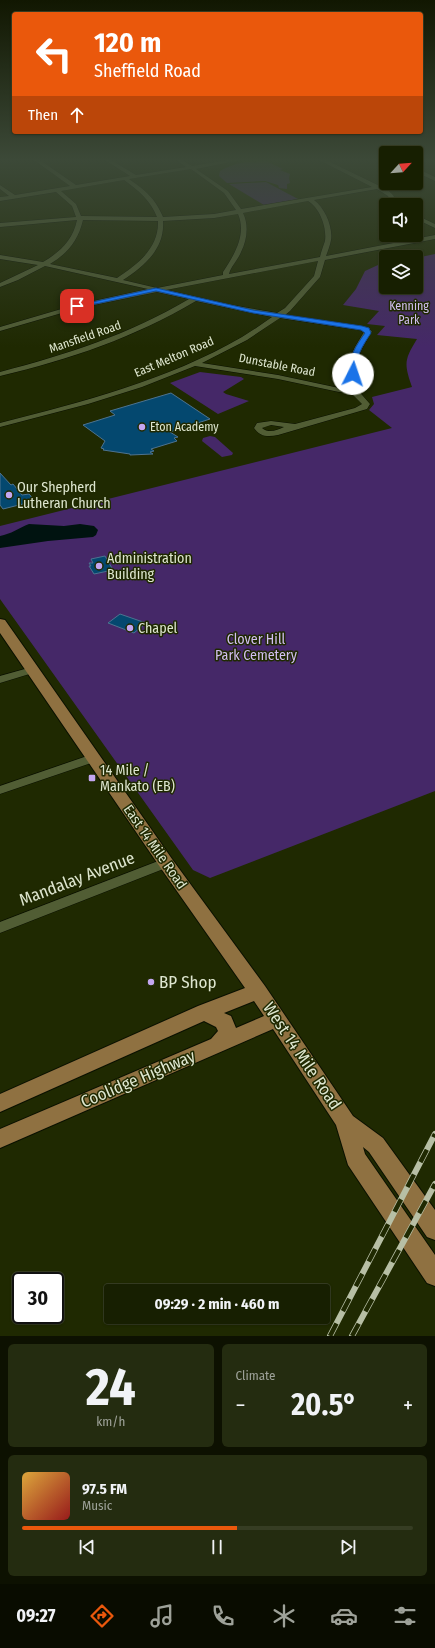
<!DOCTYPE html>
<meta charset="utf-8">
<style>
:root{--surface:#171f01;--page:#242c10;--text:#f1f3f6;--muted:#9ea299;--line:#363d23;--accent:#ea580c}
body{margin:0;font-family:"Fira Sans Condensed",sans-serif;background:var(--page);color:var(--text);height:100vh;display:flex;flex-direction:column;font-size:15px;white-space:nowrap}
*{box-sizing:border-box;margin:0}
p{font-size:13px;color:var(--muted)}
.icon{flex:none;width:22px;height:22px;fill:none;stroke:currentColor;stroke-width:2;stroke-linecap:round;stroke-linejoin:round}
.map{position:relative;height:1336px;overflow:hidden}
.details{display:flex;flex-direction:column;gap:8px;padding:8px;background:#0d1101;flex:1}
.details>*{flex:none}
.banner{position:absolute;left:12px;top:12px;width:411px;height:122px;border-radius:4px;box-shadow:0 1px 3px #0004,0 0 0 1px var(--line);background:#ea580c;color:#fff;overflow:hidden}
.needle{width:26px;rotate:64deg}
.buttons{position:absolute;left:379px;top:146px;display:grid;gap:8px}
.buttons a{display:grid;place-items:center;width:44px;height:44px;border-radius:4px;background:var(--surface);box-shadow:0 1px 3px #0004,0 0 0 1px var(--line);font-size:20px}
.speed{position:absolute;left:12px;top:1272px;display:flex;gap:8px;font-size:20px;font-weight:700;text-align:center}
.speed>*{display:grid;place-content:center;width:52px;height:52px;border-radius:50%;background:var(--surface);box-shadow:0 1px 3px #0004,0 0 0 1px var(--line);line-height:1}
.speed .limit{border:2px solid #111;border-radius:6px;background:#fff;color:#111}
.pin{position:absolute;display:grid;place-items:center;width:34px;height:34px;color:#fff;margin:-17px;border-radius:8px;box-shadow:0 2px 6px #0006}
.me{position:absolute;width:44px;margin:-22px;rotate:4deg;stroke-linejoin:round;filter:drop-shadow(0 0 3px #0008)}
.turn{display:flex;align-items:center;gap:14px;height:84px;padding:0 16px;font-size:18px}
.turn .icon{width:52px;height:52px;stroke-width:2.5}
.turn b{display:block;font-size:28px;line-height:34px}
.then{display:flex;align-items:center;height:38px;padding:0 16px;background:#0003;gap:8px;font-size:15px}
.big{font-size:30px;font-weight:700;line-height:1.1}
.details .tile{flex:1;display:flex;flex-direction:column;justify-content:center;gap:6px;min-width:0;padding:0 14px;border-radius:6px;background:var(--page)}
.details .dial{align-items:center;gap:0}
.dial b{font-size:52px;line-height:1}
.song{display:flex;align-items:center;gap:12px}
.cover{width:48px;height:48px;border-radius:6px;background:linear-gradient(135deg,hsl(40 70% 55%),hsl(0 70% 35%))}
.played{height:4px;border-radius:2px;background:linear-gradient(90deg,var(--accent) 55%,var(--line) 55%)}
.keys{display:flex;justify-content:space-around;direction:ltr}
.heat{display:flex;justify-content:space-between;align-items:center;font-size:22px;direction:ltr}
.details .tiles{flex:1;display:grid;gap:8px;grid-template-columns:1fr 1fr}
.tile:last-child{grid-column:span 2}
.trip{position:absolute;left:104px;top:1284px;width:226px;height:40px;border-radius:4px;background:var(--surface);box-shadow:0 1px 3px #0004,0 0 0 1px var(--line);font-weight:700;line-height:40px;text-align:center}
.menu{display:flex;height:64px;justify-content:space-around;align-items:center;background:#090c00;color:var(--muted)}
.menu .icon{width:28px;height:28px}
.menu .selected{color:var(--accent)}
.menu b{font-size:18px;color:var(--text)}
.map>svg:first-child{display:block}
.green{fill:#452868}
.water{fill:#001310}
.building{fill:#04486f;stroke:#4d7390}
.lines{fill:none;stroke-linecap:round;stroke-linejoin:round}
.minor-casing{stroke:#0a1000;stroke-width:1}
.major-casing{stroke:#0a1000;stroke-width:2}
.minor{fill:#515d34;fill-rule:evenodd}
.major{fill:#8f7141;fill-rule:evenodd}
.rail-casing{stroke:#b7bfa5;stroke-width:6}
.rail{stroke:#1f2901;stroke-width:4.5;stroke-dasharray:14;stroke-linecap:butt}
.route{fill:#1a73e8;stroke:#114b97}
.poi-dot{fill:#c4a7f1;stroke:#1f2901;stroke-width:1.5}
.labels{text-anchor:middle;dominant-baseline:central;stroke-width:3;stroke-linejoin:round;paint-order:stroke}
.far-park-label{font-size:12px;fill:#d2bff1;stroke:#1f2901}
.far-street-label{font-size:12px;fill:#dee6cf;stroke:#1f2901}
.far-poi-label{font-size:12px;fill:#dee6cf;stroke:#1f2901;text-anchor:start}
.poi-label{font-size:14px;fill:#dee6cf;stroke:#1f2901;text-anchor:start}
.park-label{font-size:14px;fill:#d2bff1;stroke:#1f2901}
.street-label{font-size:14px;fill:#dee6cf;stroke:#1f2901}
.near-street-label{font-size:17px;fill:#dee6cf;stroke:#1f2901}
.near-poi-label{font-size:17px;fill:#dee6cf;stroke:#1f2901;text-anchor:start}
</style>
<div class="map">
<svg width="435" height="1336" viewBox="0 0 435 1336">
<rect width="100%" height="100%" fill="#1f2901"/>
<g class="green">
<path d="M266,161L283,169L280,170L290,174L289,178L290,183L287,184V189L279,188L278,185L265,181L227,183L219,176L220,171C231,165 245,160 257,163L255,162Z"/>
<path d="M266,182L298,199L264,205L229,184Z"/>
<path d="M435,254V791L210,878L193,870L0,599V526L392,428L369,410L374,404L372,397L412,387C404,364 404,360 417,339L377,335L385,326L367,324L379,311L343,305L356,289L365,271L378,265L386,264V287H416V258Z"/>
<path d="M200,372L241,377L244,379L223,392L226,394L249,401L218,414L170,383Z"/>
<path d="M210,436L215,437L233,453L232,455L222,457L202,441L203,438Z"/>
</g>
<path class="water" d="M29,524L64,526L80,524L94,526L98,530L96,535L93,537L48,541L0,548V536C11,534 19,528 29,524Z"/>
<g class="building">
<path d="M171,393L210,419L170,432L178,437L174,438L177,441L151,449L154,451L150,452L153,454L130,455V454L103,450L104,449L101,448L105,441L83,425L115,415L110,411Z"/>
<path d="M0,473L11,485L13,484L22,495L29,494L35,501L3,509L0,505Z"/>
<path d="M105,556L113,570L94,574L89,566H91L89,563H93L91,559Z"/>
<path d="M120,614L146,623L134,633L108,623Z"/>
</g>
<g class="lines">
<g class="minor-casing">
<g id="minor">
<path d="M34,160H40L76,185L130,176L105,160H111L136,175L186,167L176,160H182L192,166L228,160H241L196,169L228,191L241,209L372,187L319,160H326L388,190L393,195L398,205H392L388,196L377,189L314,200C325,208 333,227 331,240C330,245 328,251 326,256L435,235V239L325,260L320,277L290,311L285,315L362,326L372,331C358,355 355,357 359,385L356,388L370,404L367,409L278,435C268,437 260,437 254,428L257,423L271,421L295,424L355,408L362,404L349,391L339,392L278,379L195,366L142,387L88,404L0,427V423C82,402 168,380 242,337C252,331 262,324 272,317L196,301C133,338 71,359 0,376V372C68,354 128,335 189,299L157,292L79,308L0,331V327L75,305L148,289L45,266L18,280L0,287V283L38,265L0,259V255L43,262C60,252 73,240 77,220L0,227V223L76,217L72,206L56,192L0,201V197L9,196L0,189V185L15,195L70,186ZM191,169L224,193L236,210L214,214L163,217C155,198 146,191 129,179ZM124,180C139,191 150,200 157,217L81,216L76,204L61,191ZM308,201C320,208 327,228 325,241C323,247 321,252 320,257L229,274C231,266 238,260 241,252C247,240 249,225 243,213ZM238,214C247,235 234,255 223,272V275L157,288L123,280C145,266 165,248 163,221L214,218ZM83,220L158,221C159,248 138,264 117,278L50,264C68,253 78,241 83,220ZM318,261L314,276L285,308L277,313L231,305L166,290ZM280,318L360,330L364,332C350,355 348,357 351,384L339,388L278,375L202,363L247,340ZM271,425L284,427C277,430 269,434 262,428Z"/>
<path d="M416,168L435,177V181L416,172Z"/>
<path d="M416,215L435,224V228L416,219Z"/>
<path d="M32,667L36,668L38,670L36,672L0,683V676Z"/>
<path d="M93,754L97,755L99,758L97,761L0,794V786Z"/>
<path d="M166,858L171,860L173,863L171,866L0,933V922Z"/>
</g>
</g>
<g class="major-casing">
<path id="major" d="M0,619L5,620L172,859L265,986L353,1116L383,1138L435,1210V1240L427,1237L369,1152L363,1147L365,1154L435,1255V1286L427,1283L348,1165L336,1125L273,1029L0,1148V1129L211,1039L218,1031L216,1027L204,1021L0,1112V1094L198,1006L245,988L160,867L0,633ZM254,1001L264,1016L236,1028L231,1016L224,1013Z"/>
</g>
<use href="#minor" class="minor"/>
<use href="#major" class="major"/>
<g class="rail-casing">
<g id="rail">
<path d="M330,1336L435,1134"/>
<path d="M352,1336L435,1184"/>
</g>
</g>
<use href="#rail" class="rail"/>
</g>
<linearGradient id="sky" x2="0" y2="1"><stop stop-color="#111701"/><stop offset="0.46" stop-color="#3c4938"/><stop offset="1" stop-color="#3c4938" stop-opacity="0"/></linearGradient>
<rect width="435" height="347" fill="url(#sky)"/>
<path class="route" d="M156,288L253,310L362,326L369,328L371,333C361,348 356,356 357,374L353,376L350,374C349,356 355,347 365,333L361,330L253,313L156,291L77,308L74,306Z"/>
<g class="poi-dot">
<circle cx="142" cy="427" r="4"/>
<circle cx="9" cy="495" r="4"/>
<circle cx="99" cy="566" r="4"/>
<circle cx="130" cy="628" r="4"/>
<rect x="88" y="774" width="8" height="8" rx="2"/>
<circle cx="151" cy="982" r="4"/>
</g>
<g class="labels">
<g class="far-park-label">
<text x="409" y="306">Kenning<tspan x="409" dy="14">Park</tspan></text>
</g>
<g class="far-street-label">
<text transform="translate(85 337) rotate(-19)">Mansfield Road</text>
<text transform="translate(174 357) rotate(-23)">East Melton Road</text>
<text transform="translate(277 365) rotate(11)">Dunstable Road</text>
</g>
<g class="far-poi-label">
<text x="150" y="427">Eton Academy</text>
</g>
<g class="poi-label">
<text x="17" y="487">Our Shepherd<tspan x="17" dy="16">Lutheran Church</tspan></text>
<text x="107" y="558">Administration<tspan x="107" dy="16">Building</tspan></text>
<text x="138" y="628">Chapel</text>
<text x="100" y="770">14 Mile /<tspan x="100" dy="16">Mankato (EB)</tspan></text>
</g>
<g class="park-label">
<text x="256" y="639">Clover Hill<tspan x="256" dy="16">Park Cemetery</tspan></text>
</g>
<g class="street-label">
<text transform="translate(155 847) rotate(55)">East 14 Mile Road</text>
</g>
<g class="near-street-label">
<text transform="translate(77 879) rotate(-21)">Mandalay Avenue</text>
<text transform="translate(302 1056) rotate(56)">West 14 Mile Road</text>
<text transform="translate(138 1079) rotate(-23)">Coolidge Highway</text>
</g>
<g class="near-poi-label">
<text x="159" y="982">BP Shop</text>
</g>
</g>
</svg>
<div class="buttons">
<a><svg class="needle" viewBox="-14 -14 28 28"><path d="M0-13l5 13h-10z" fill="#e53935"/><path d="M0 13l5-13h-10z" fill="#9ea299"/></svg></a>
<a><svg class="icon" aria-label="sound" viewBox="0 0 24 24"><path d="M4 9h4l5-4v14l-5-4H4zM17 9q2 3 0 6"/></svg></a>
<a><svg class="icon" aria-label="layers" viewBox="0 0 24 24"><path d="M12 4l9 5-9 5-9-5zM3 14l9 5 9-5"/></svg></a>
</div>
<div class="speed"><div class="limit">30</div></div>
<div class="pin" style="left:77px;top:306px;background:#d93025"><svg class="icon" aria-label="arrive" viewBox="0 0 24 24"><path d="M6 21V4h12l-3 4 3 4H6"/></svg></div>
<svg class="me" style="left:353px;top:374px" viewBox="-20 -20 40 40"><circle r="19" fill="#fff"/><path d="M0-13L10 11 0 6-10 11z" fill="#1a73e8"/></svg>
<div class="trip">09:29 · 2 min · 460 m</div>
<div class="banner">
<div class="turn"><svg class="icon" aria-label="left" viewBox="0 0 24 24"><path d="M17 20v-9H6M10 6l-5 5 5 5"/></svg><div><b>120 m</b>Sheffield Road</div></div>
<div class="then">Then<svg class="icon" aria-label="ahead" viewBox="0 0 24 24"><path d="M12 20V5M6 11l6-6 6 6"/></svg></div>
</div>
</div>
<section class="details">
<div class="tiles">
<div class="tile dial"><b>24</b><p>km/h</p></div>
<div class="tile"><p>Climate</p>
<div class="heat"><a>−</a><b class="big">20.5°</b><a>+</a></div>
</div>
<div class="tile">
<div class="song"><i class="cover"></i><div><b>97.5 FM</b><p>Music</p></div></div>
<div class="played"></div>
<div class="keys"><svg class="icon" aria-label="previous" viewBox="0 0 24 24"><path d="M18 5L8 12l10 7zM5 5v14"/></svg><svg class="icon" aria-label="pause" viewBox="0 0 24 24"><path d="M8 5v14M16 5v14"/></svg><svg class="icon" aria-label="next" viewBox="0 0 24 24"><path d="M6 5l10 7-10 7zM19 5v14"/></svg></div>
</div>
</div>
</section>
<nav class="menu">
<b>09:27</b>
<svg class="icon selected" aria-label="directions" viewBox="0 0 24 24"><path d="M12 3l9 9-9 9-9-9zM9 14v-3h6M13 9l2 2-2 2"/></svg>
<svg class="icon" aria-label="music" viewBox="0 0 24 24"><path d="M9 18V5l10-2v13"/><circle cx="6" cy="18" r="3"/><circle cx="16" cy="16" r="3"/></svg>
<svg class="icon" aria-label="phone" viewBox="0 0 24 24"><path d="M5 4h4l2 5-3 2q2 4 5 5l2-3 5 2v4C11 20 4 13 5 4z"/></svg>
<svg class="icon" aria-label="climate" viewBox="0 0 24 24"><path d="M12 3v18M4 7l16 10M4 17L20 7"/></svg>
<svg class="icon" aria-label="car" viewBox="0 0 24 24"><path d="M5 17H2v-5l4-1 3-4h7l3 4 3 1v5h-3M9 17h6M6 11h13"/><circle cx="7" cy="17" r="2"/><circle cx="17" cy="17" r="2"/></svg>
<svg class="icon" aria-label="filters" viewBox="0 0 24 24"><path d="M4 7h16M4 17h16"/><circle cx="9" cy="7" r="2"/><circle cx="15" cy="17" r="2"/></svg>
</nav>
